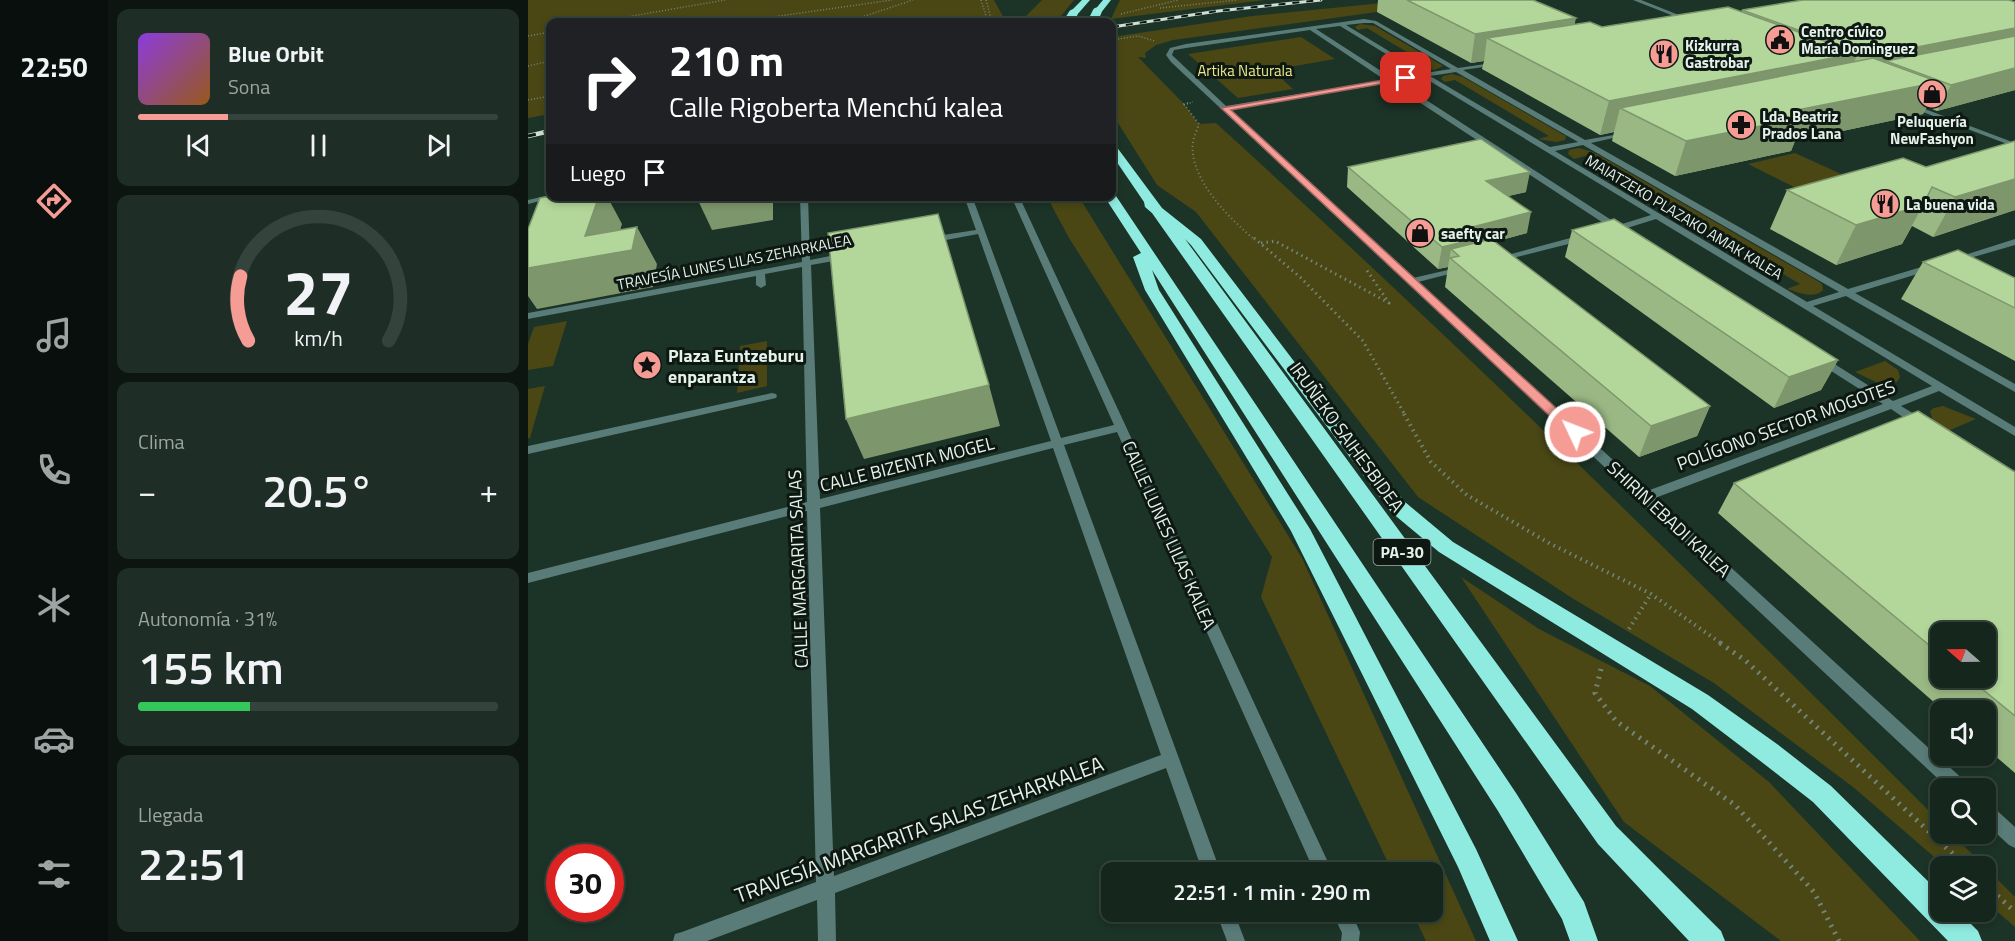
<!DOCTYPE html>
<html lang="es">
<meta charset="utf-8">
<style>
:root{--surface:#15261d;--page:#1e2e26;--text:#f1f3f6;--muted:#9da5a4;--line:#34433b;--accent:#f59c95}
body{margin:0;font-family:"Titillium Web",sans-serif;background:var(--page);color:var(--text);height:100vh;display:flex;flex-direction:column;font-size:22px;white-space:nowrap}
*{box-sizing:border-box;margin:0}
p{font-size:20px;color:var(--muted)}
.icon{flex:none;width:33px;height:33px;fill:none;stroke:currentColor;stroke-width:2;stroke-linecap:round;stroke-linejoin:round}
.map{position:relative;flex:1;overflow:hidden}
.drawer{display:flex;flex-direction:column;gap:9px;padding:9px;background:#0c1510;width:420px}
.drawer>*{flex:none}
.banner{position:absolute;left:18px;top:18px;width:570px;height:183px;border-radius:12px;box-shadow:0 3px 9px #0003,0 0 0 2px var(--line);background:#202124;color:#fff;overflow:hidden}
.needle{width:39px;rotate:290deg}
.tools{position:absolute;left:1402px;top:622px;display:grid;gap:12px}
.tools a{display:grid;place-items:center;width:66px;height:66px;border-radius:12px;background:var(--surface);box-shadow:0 3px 9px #0003,0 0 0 2px var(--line);font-size:30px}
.speed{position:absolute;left:18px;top:844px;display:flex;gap:12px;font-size:30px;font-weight:700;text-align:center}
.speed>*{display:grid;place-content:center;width:78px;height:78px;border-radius:50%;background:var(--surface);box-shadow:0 3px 9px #0003,0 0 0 2px var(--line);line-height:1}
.speed .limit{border:9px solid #d22;background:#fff;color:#111}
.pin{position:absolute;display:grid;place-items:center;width:51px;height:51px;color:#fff;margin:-26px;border-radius:12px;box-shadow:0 3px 9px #0006}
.me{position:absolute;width:66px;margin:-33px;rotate:313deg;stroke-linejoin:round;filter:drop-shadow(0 0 4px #0008)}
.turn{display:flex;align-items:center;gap:21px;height:126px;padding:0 24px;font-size:27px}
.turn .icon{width:78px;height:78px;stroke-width:2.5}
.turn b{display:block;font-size:42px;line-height:51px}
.then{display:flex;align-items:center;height:57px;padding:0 24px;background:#0003;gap:12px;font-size:22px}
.big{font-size:45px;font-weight:600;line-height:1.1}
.drawer .card{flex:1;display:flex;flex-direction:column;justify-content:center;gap:9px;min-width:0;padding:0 21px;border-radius:12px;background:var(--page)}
.drawer .dial{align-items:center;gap:0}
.dial svg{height:156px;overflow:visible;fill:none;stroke:var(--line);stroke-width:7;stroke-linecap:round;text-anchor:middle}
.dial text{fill:var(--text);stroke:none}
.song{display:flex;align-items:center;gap:18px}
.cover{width:72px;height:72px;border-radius:9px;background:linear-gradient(135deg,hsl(270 70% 55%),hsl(30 70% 35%))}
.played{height:6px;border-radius:3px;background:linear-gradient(90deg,var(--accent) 25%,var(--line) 25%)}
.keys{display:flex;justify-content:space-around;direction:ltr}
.heat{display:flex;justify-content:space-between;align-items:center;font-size:33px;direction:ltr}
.charge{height:9px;border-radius:4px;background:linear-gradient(90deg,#34c759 31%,var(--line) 0)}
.trip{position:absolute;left:573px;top:862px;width:342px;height:60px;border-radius:12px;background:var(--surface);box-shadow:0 3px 9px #0003,0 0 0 2px var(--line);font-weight:600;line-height:60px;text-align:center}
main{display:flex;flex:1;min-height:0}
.dock{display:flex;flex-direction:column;width:108px;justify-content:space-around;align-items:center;background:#080f0c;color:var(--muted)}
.dock .icon{width:42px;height:42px}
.dock .active{color:var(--accent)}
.dock b{font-size:27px;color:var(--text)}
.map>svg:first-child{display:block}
.green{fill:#4a4715}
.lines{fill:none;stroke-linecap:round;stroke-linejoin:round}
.path-far4{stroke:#72857b;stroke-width:1.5;stroke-dasharray:1 2;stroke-linecap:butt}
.path-far3{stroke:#72857b;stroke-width:2;stroke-dasharray:1 3;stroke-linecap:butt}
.path-far2{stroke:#72857b;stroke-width:3;stroke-dasharray:1.5 4;stroke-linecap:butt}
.path-far1{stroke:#72857b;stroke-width:4;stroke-dasharray:1.5 4.5;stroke-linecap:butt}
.path{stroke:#72857b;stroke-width:5;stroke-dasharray:2 6;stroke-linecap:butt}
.street{fill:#597c78;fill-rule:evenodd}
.highway{fill:#8feae0;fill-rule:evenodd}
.rail-far1-casing{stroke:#d0dfd6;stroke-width:3}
.rail-casing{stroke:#d0dfd6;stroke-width:4.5}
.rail-far1{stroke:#0e1813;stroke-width:2;stroke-dasharray:7;stroke-linecap:butt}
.rail{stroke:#0e1813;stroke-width:3;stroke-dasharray:8;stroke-linecap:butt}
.highway-bridge{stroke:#8feae0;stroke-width:9}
.wall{fill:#9ab884;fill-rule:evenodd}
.shaded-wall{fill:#7d966c}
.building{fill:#b3d69a;stroke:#7d966c;stroke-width:1.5}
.route{fill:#f59c95;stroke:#9f6561;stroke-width:1.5}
.labels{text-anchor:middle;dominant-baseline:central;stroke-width:6;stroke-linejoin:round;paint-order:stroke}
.far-poi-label{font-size:15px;font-weight:bold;fill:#e4f2ea;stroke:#0e1813;text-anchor:start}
.far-park-label{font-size:15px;fill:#ede887;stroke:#0e1813}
.far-street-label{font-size:15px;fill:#e4f2ea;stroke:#0e1813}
.shield{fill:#0e1813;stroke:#a4b1aa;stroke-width:1.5}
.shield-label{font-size:16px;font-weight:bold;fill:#e4f2ea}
.poi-label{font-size:18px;font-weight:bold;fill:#e4f2ea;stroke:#0e1813;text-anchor:start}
.street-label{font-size:18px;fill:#e4f2ea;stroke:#0e1813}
.near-street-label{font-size:21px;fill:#e4f2ea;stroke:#0e1813}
</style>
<main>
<nav class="dock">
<b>22:50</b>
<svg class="icon active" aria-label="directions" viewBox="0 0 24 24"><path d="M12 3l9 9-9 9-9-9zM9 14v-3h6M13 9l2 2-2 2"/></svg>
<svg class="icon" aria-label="music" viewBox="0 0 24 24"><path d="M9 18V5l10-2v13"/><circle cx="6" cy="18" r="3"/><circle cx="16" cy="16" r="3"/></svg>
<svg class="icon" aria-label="phone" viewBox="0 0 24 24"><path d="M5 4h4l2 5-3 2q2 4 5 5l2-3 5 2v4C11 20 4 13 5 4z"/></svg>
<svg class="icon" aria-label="climate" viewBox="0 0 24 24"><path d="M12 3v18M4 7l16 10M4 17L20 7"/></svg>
<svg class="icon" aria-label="car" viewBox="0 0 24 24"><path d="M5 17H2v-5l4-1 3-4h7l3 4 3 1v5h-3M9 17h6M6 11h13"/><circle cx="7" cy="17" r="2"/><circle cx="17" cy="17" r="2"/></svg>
<svg class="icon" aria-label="filters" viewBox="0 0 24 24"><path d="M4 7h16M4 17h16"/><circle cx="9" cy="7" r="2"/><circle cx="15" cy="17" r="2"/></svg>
</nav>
<section class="drawer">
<div class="card">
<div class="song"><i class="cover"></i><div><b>Blue Orbit</b><p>Sona</p></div></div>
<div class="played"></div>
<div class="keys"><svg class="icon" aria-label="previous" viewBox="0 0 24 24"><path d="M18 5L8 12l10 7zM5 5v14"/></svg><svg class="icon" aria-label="pause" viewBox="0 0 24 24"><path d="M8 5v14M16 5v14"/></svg><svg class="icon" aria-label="next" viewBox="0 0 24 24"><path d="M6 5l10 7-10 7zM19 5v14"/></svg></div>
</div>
<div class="card dial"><svg viewBox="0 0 100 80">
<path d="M14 69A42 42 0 1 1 86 69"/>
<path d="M14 69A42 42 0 0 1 10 36" stroke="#f59c95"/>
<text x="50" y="56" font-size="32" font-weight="700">27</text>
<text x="50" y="72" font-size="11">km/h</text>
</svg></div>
<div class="card"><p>Clima</p>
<div class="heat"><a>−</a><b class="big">20.5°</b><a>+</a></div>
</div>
<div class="card"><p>Autonomía · 31%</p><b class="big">155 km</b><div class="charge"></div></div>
<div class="card"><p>Llegada</p><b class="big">22:51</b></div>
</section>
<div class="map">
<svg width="1487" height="941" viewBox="0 0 1487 941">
<rect width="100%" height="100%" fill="#1c3327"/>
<g class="green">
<path d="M0,0H466L478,22H22V114L0,118Z"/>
<path d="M514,0H546L528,22H500L496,18Z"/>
<path d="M592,0H737L583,19Z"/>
<path d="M884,0H1003L849,12L645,40L628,45L617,53L618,58L610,57L656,104L671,124L688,123C936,349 1176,585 1413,823V834H1424L1457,867H1418L1325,787L1186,683L1044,598L890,497L668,212L629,185L590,123L584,104V29L591,36L724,16Z"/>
<path d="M832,24L847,26L915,66L906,70L891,68L900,65L839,28L830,30L827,27Z"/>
<path d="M773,37L807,59L744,70L765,89L710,98L660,54Z"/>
<path d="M924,74L935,77L1034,134L1038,136L1037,140L1028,142L1010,139L1021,136L927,80L917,82L913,79L915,76Z"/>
<path d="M1051,148L1065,152L1288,280L1294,284L1295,290C1285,300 1271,292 1259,289L1272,284L1057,156L1046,159L1040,154L1041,150Z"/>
<path d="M1267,153L1355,193L1306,207L1220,164Z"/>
<path d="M519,197H551L774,558L948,941H898L884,912H904V873H865L733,597L744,557L541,238Z"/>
<path d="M39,321L25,366L0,370V344L6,327Z"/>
<path d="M239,341V386L209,393L212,346Z"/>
<path d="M1357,361L1370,370L1372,377L1369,382L1350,383L1327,372Z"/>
<path d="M17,386L2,438H0V389Z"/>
<path d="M1415,406L1448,419L1420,431L1405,421L1402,411L1406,408Z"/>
<path d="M933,577L1011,629L1122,686L1241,782L1392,941H1253L1096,822Z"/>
<path d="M1458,868L1487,897V927L1458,902Z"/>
</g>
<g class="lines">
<g class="path-far4">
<path d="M453,0L460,22"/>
<path d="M458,0L464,22"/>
<path d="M632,8L709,0"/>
<path d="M593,14L650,0"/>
<path d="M69,22L197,0"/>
<path d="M209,22L364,0"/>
<path d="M319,22L385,0"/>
<path d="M0,36L22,32"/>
<path d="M584,40L610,36L627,41"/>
<path d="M0,66L22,61"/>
<path d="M0,100L22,96"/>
<path d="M656,105L665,102"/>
</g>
<path class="path-far3" d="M660,103L656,104L671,124C669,130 666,136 665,142C660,178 702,219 727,240"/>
<g class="path-far2">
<path d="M726,238L772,277L835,341L877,415"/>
<path d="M733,243L747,241L861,303L838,269"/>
</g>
<g class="path-far1">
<path d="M876,414L903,462L939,495L1021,543L1123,594L1194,644"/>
<path d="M1101,629L1123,594"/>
</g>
<g class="path">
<path d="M1192,643L1218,661L1439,867"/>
<path d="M1073,669L1067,693L1088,721L1207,805L1286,892L1311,941"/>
<path d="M1458,885L1487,912"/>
</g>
<g class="street">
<path d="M1105,0H1113L1166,21L1161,22Z"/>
<path d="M836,19L848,21L930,68L971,62L969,65L935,70L1057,140L1103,132V134L1063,143L1320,289L1400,265H1406V269L1327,293L1487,384V392L1318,296L1285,306L1487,427V436L1411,391L1373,406L1396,420L1398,423L1396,426H1388L1363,409L1127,498L1439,783L1441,789H1421L643,62L638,55L642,48L658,44ZM836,23H845L923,69L897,73L818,25ZM812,26L891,74L864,78L788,29ZM782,30L857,80L698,106L644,55L646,50L658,48ZM928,72L1050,142L1022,147L902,76ZM895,77L1123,215L1091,225L869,81ZM862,83L1083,228L1081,230L1082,232H1095L1096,229L1128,219L1404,386L1365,401L1297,358H1289L1288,360L1289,362L1355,404L1119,491L890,282L937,270V266L885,278L701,109ZM1055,145L1311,292L1279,302L1027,151Z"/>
<path d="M1381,103L1487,143V147L1379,106V104Z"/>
<path d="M22,195V196H33L0,204V200Z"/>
<path d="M272,196H280L282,260L317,253L321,256L317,259L283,265L292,499L523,441L450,234L402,243L398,240L402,237L448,230L436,196H444L533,438L586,425L483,196H491L805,873H787L589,432L536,445L693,873H675L638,768L307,893L308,941H290L289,900L179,941H145L147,934L154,932L288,882L279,511L0,583V573L279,502L274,267L237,274L238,285L233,288L228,285V276L0,319V313L274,262ZM525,448L633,755L306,876L292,508Z"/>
<path d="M1057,234L1060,235V239L969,262L965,259Z"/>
<path d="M1487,239V245L1425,263L1421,260Z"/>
<path d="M244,393L248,394L249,396L248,398L0,454V446Z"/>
<path d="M1458,804L1464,806L1487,827V848L1481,845L1458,824Z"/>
<path d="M688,912H706L717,941H699Z"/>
<path d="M804,912H823L832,932L831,941H813L814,933Z"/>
</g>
<g class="highway">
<path d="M554,0H562L548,16H542V12Z"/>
<path d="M575,0H583L572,14H566L565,12Z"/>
<path d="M584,145L588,146L634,208L673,239L800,406L877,502L925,542L1180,695L1249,744L1303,786L1413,894V912H1431L1450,931L1454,941H1420L1285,802L1231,760L1164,709L911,552L863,512L663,245L657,239L1088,826L1193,931L1197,941H1161L1070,844L624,213L617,207L616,202L584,155Z"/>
<path d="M584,193L588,196L988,793L1056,902L1070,941H1042L1034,919L970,811L624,270L631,290L782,529L948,849L990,941H962L930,867L763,531L617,290L605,257L613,253L576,196H584Z"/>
</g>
<g class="rail-far1-casing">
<path id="rail-far1" d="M584,27L690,11L793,0"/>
</g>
<g class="rail-casing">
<path id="rail" d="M0,136L22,131"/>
</g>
<use href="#rail-far1" class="rail-far1"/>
<use href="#rail" class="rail"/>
<g class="highway-bridge">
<path d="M540,22L545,14"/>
<path d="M564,22L569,12"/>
</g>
</g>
<g class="wall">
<path d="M850,0H1005L1047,24L1074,27L1213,12L1214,10L1487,2V90L1409,111L1399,107L1395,114L1267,141L1263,151L1147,176L1084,141L1086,132L1072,135L954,69L956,61L943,63L849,12Z"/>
<path d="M1487,141V210L1405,237L1384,226L1374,244L1308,265L1242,229L1259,190L1398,167Z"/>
<path d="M820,167L998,192L980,196L999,233L966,242L1182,406L1169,436L1111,457L917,287L920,267L910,269L819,187Z"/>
<path d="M1044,230L1310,360L1293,390L1246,408L1037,257Z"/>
<path d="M1395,262L1487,278V361L1373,299Z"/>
<path d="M1487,472V773L1458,748V711H1416L1190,513L1206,483ZM1413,633L1458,678H1413Z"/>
</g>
<g class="shaded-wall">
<path d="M1048,18L1042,46L959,38L956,61L943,63L947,34Z"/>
<path d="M1487,28V50L1358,61L1350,77L1332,81L1343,56Z"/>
<path d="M1330,53L1316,84L1092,108L1086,132L1072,135L1081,101Z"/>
<path d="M1487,68V90L1409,111L1423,85Z"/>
<path d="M1411,82L1395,114L1267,141L1263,151L1147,176L1158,141L1264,111Z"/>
<path d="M1002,172L998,192L955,202L958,181Z"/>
<path d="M1487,179V210L1405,237L1427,197Z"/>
<path d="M71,196H79L94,224L85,253L109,227L129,264L125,287L9,309L0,296V268L57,236Z"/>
<path d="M168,196H245V220L184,230Z"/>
<path d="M1395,205L1374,244L1308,265L1328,225Z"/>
<path d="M1003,212L999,233L951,246L931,256L923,249L920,267L910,269L914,247L940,228Z"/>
<path d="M1310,360L1293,390L1246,408L1261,377Z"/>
<path d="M461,385L472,426L336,459L318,419Z"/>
<path d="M1182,406L1169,436L1111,457L1123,426Z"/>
</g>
<g class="building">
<path d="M879,0H1005L1048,18L947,34Z"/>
<path d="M1275,0H1481L1487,2V28L1343,56L1214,10Z"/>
<path d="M1200,7L1330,53L1081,101L959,38L1062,22L1074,27Z"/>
<path d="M1487,36V68L1423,85L1358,61Z"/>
<path d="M1345,58L1411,82L1264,111L1277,117L1158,141L1092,108Z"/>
<path d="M953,139L1002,172L958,181L1003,212L940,228L952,238L914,247L820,167Z"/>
<path d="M1487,141V179L1427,197L1404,187L1395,205L1328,225L1259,190L1375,158L1398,167Z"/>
<path d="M23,196H71L57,236L109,227L104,250L0,268V229L12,198Z"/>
<path d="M410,214L461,385L318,419L300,233Z"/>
<path d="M1086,219L1310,360L1261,377L1044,230Z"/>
<path d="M963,239L1182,406L1123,426L922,258L931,256L923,249Z"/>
<path d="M1430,250L1487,278V308L1395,262Z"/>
<path d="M1390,411L1487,472V716L1441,678H1458V633H1413V655L1206,483Z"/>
</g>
<path class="route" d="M878,76L881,79L703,110L1051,429L1053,432L1051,435H1042L693,108Z"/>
<defs>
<g id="civic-disc" transform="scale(1.5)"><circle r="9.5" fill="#f59c95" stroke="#0e1813"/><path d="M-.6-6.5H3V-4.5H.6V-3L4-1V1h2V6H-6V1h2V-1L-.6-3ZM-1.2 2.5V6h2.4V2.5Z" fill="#111"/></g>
<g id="restaurant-disc" transform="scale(1.5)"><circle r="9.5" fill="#f59c95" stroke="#0e1813"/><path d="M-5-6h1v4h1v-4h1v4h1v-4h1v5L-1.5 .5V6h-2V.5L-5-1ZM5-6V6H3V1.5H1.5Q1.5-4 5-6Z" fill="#111"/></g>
<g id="shop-disc" transform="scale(1.5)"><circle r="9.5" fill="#f59c95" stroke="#0e1813"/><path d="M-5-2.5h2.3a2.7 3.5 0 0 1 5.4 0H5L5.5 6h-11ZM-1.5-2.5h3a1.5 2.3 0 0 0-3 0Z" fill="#111"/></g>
<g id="pharmacy-disc" transform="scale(1.5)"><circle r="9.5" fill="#f59c95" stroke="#0e1813"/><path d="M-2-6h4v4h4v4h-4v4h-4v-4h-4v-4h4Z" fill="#111"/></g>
<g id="sight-disc" transform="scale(1.5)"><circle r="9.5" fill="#f59c95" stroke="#0e1813"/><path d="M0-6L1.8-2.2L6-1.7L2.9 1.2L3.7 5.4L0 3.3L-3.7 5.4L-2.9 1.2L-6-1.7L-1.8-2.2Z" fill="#111"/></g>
</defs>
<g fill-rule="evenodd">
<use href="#civic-disc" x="1252" y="40"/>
<use href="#restaurant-disc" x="1136" y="54"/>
<use href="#shop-disc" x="1404" y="94"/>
<use href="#pharmacy-disc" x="1213" y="125"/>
<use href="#restaurant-disc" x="1357" y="204"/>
<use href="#shop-disc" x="892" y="233"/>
<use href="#sight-disc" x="119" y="365"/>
</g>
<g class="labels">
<g class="far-poi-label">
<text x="1273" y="31">Centro cívico<tspan x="1273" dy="17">María Dominguez</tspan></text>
<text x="1157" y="45">Kizkurra<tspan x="1157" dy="17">Gastrobar</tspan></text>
<text x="1234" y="116">Lda. Beatriz<tspan x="1234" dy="17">Prados Lana</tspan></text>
<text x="1404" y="121" text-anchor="middle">Peluquería<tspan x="1404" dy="17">NewFashyon</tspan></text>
<text x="1378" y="204">La buena vida</text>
<text x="913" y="233">saefty car</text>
</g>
<g class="far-park-label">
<text x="717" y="70">Artika Naturala</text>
</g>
<g class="far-street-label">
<text transform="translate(1156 217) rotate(31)">MAIATZEKO PLAZAKO AMAK KALEA</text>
<text transform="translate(206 262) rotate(-11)">TRAVESÍA LUNES LILAS ZEHARKALEA</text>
</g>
<rect class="shield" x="845.5" y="539" width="57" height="26" rx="4.5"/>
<g class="shield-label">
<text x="874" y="552">PA-30</text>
</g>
<g class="poi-label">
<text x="140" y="355">Plaza Euntzeburu<tspan x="140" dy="21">enparantza</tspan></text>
</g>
<g class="street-label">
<text transform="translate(1258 425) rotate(-20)">POLÍGONO SECTOR MOGOTES</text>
<text transform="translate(819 437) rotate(54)">IRUÑEKO SAIHESBIDEA</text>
<text transform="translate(379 464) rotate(-14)">CALLE BIZENTA MOGEL</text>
<text transform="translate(1141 519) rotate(43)">SHIRIN EBADI KALEA</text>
<text transform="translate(641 535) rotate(66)">CALLE LUNES LILAS KALEA</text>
<text transform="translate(270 569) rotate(-92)">CALLE MARGARITA SALAS</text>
</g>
<g class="near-street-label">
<text transform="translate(391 829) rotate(-20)">TRAVESÍA MARGARITA SALAS ZEHARKALEA</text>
</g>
</g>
</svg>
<div class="tools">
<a><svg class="needle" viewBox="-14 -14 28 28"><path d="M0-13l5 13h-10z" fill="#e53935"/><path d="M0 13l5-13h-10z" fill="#9da5a4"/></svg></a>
<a><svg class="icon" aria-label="sound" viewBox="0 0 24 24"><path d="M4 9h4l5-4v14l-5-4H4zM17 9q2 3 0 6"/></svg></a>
<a><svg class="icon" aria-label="search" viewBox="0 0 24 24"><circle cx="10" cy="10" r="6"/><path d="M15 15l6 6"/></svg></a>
<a><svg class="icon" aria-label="layers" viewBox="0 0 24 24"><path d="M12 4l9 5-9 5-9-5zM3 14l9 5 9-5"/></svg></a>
</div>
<div class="speed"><div class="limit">30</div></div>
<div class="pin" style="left:878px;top:78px;background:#d93025"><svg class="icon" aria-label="arrive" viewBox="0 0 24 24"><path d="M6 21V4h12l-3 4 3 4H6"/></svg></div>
<svg class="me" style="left:1047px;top:432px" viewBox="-20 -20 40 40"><circle r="17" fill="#f59c95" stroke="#fff" stroke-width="3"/><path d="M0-11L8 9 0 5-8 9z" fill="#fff"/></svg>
<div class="trip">22:51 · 1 min · 290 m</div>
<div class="banner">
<div class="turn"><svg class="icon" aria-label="right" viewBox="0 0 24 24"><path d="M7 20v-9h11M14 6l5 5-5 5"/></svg><div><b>210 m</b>Calle Rigoberta Menchú kalea</div></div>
<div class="then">Luego<svg class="icon" aria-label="arrive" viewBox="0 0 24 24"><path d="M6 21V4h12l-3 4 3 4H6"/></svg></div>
</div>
</div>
</main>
